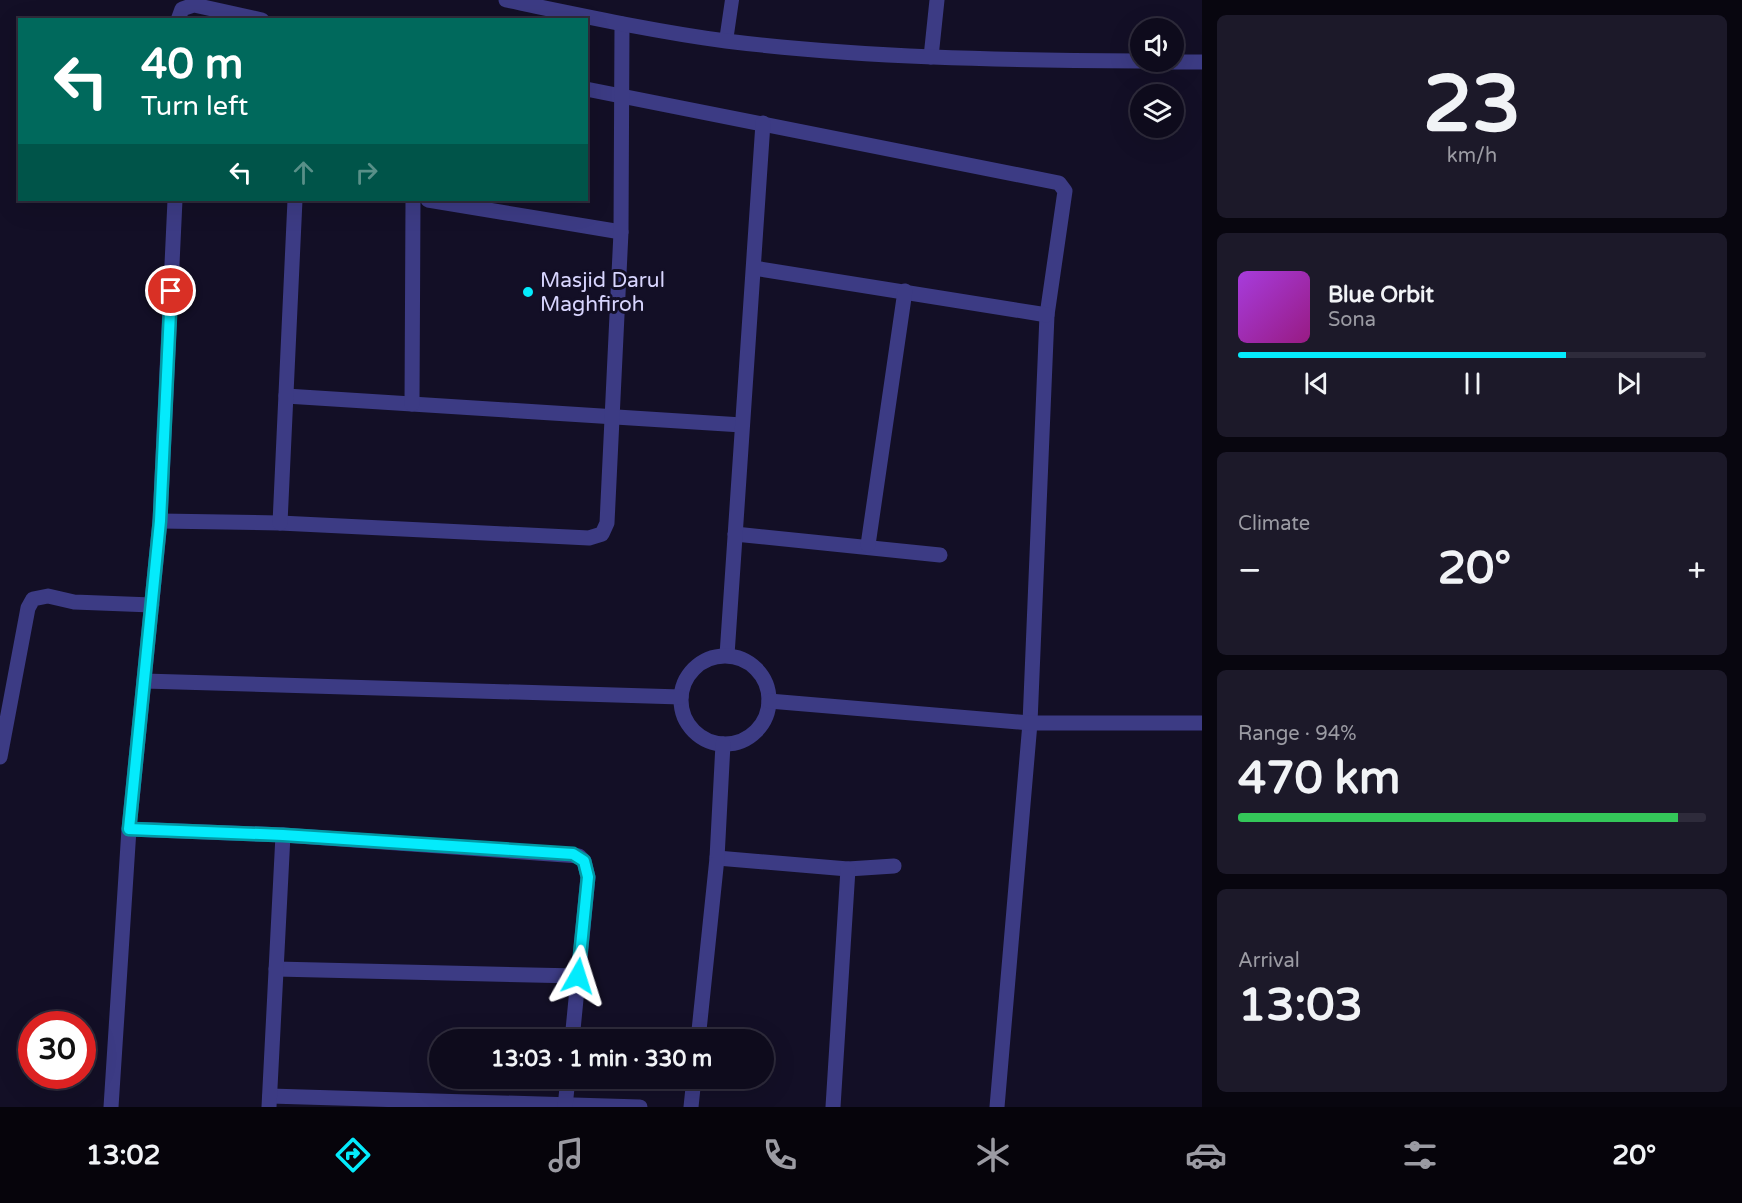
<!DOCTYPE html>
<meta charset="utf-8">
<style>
:root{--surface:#0e0b1c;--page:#1c1929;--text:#f1f3f6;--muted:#9b9ba3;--line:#2e2b3b;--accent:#04ebfc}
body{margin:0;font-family:"Varela Round",sans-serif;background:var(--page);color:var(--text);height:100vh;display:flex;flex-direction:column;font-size:22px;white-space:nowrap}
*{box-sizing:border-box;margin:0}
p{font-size:20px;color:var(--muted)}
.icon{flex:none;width:33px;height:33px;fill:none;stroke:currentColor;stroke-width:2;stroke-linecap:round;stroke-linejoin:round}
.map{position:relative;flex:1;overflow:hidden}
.details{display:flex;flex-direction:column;gap:15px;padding:15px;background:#08060f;width:540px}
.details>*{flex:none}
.guide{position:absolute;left:18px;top:18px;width:570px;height:183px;border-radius:0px;box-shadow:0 6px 24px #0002,0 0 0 2px var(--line);background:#00695c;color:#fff;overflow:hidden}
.controls{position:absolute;left:1130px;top:18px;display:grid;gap:12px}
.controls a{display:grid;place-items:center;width:54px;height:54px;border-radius:50%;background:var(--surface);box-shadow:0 6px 24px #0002,0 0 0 2px var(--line);font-size:30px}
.speed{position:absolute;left:18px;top:1011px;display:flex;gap:12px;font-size:30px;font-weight:700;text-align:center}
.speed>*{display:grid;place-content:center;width:78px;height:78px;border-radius:50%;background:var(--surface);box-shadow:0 6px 24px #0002,0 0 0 2px var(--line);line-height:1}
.speed .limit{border:9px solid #d22;background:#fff;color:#111}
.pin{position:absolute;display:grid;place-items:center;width:51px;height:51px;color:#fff;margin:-26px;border:3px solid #fff;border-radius:50%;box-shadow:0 2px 6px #0007}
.me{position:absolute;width:66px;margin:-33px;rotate:6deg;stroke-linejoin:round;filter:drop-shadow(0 0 4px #0008)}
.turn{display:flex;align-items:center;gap:21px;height:126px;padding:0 24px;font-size:27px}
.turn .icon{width:78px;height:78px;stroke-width:2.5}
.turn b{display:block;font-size:42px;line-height:51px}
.lanes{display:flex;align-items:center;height:57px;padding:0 24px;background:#0003;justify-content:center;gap:30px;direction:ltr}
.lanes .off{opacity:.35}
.big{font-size:45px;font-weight:800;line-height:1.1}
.details .card{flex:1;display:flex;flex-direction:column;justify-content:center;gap:9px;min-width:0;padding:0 21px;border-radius:9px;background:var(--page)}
.details .dial{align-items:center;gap:0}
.dial b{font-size:78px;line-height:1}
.song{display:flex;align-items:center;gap:18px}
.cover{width:72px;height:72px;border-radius:9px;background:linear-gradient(135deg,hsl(280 70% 55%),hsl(310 70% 35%))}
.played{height:6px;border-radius:3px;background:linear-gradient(90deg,var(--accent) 70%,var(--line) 70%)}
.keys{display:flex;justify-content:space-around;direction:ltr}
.heat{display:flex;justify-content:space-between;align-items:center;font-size:33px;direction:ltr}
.charge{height:9px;border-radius:4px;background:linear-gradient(90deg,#34c759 94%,var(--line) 0)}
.trip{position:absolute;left:429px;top:1029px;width:345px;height:60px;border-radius:30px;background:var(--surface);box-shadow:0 6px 24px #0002,0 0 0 2px var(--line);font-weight:800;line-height:60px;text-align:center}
.dock{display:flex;height:96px;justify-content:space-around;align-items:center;background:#06040b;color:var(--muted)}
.dock .icon{width:42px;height:42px}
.dock .on{color:var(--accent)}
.dock b{font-size:27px;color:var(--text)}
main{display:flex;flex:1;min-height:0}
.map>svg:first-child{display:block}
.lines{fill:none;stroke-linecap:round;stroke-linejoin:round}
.service{stroke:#3c3b84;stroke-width:14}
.minor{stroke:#3c3b84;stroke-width:15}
.tertiary{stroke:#3c3b84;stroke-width:15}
.route-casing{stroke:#0399a4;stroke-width:15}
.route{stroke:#04ebfc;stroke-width:10}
.poi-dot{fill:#04ebfc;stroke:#130f26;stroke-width:2}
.labels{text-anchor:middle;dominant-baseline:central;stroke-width:6;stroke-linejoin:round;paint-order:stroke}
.poi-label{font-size:21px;fill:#d8d5fe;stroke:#130f26;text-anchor:start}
</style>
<main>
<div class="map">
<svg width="1202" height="1107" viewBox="0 0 1202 1107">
<rect width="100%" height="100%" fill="#130f26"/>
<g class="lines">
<path class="service" d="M726,41L732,0"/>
<g class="minor">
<path d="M178,20L182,9L194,5L262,20"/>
<path d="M931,57L937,0"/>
<path d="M586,89L1059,183L1065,191L1047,315L1030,723L997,1107"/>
<path d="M428,200L621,232"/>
<path d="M754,268L1047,315"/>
<path d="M286,396L742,425"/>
<path d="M412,404L413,200"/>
<path d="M160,521L280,523L589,538L602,534L607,523L621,232L622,24"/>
<path d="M280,523L295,200"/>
<path d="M735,534L940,555"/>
<path d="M868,545L905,291"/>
<path d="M727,655L763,123"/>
<circle cx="725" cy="700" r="44"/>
<path d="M144,681L681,697"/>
<path d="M769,701L1030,723H1202"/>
<path d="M0,757L28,608L33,599L48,596L74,602L152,605"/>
<path d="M129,829L283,835L579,856L584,861L588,877L572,1040"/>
<path d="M717,858L848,869L894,866"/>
<path d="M276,969L578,976"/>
<path d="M698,1040L717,858L723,744"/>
<path d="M270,1096L640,1107"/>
<path d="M111,1107L129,829L160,521L175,200"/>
<path d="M269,1107L283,835"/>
<path d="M565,1107L568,1078"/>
<path d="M691,1107L694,1078"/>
<path d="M833,1107L848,869"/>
</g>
<g class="tertiary">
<path d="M506,0C579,15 652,31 726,41C863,58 1002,60 1140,61"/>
<path d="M1168,62H1202"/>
</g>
</g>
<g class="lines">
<g class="route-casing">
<path id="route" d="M171,291L160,521L129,829L283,835L573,854L584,861L588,877L578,976"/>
</g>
<use href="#route" class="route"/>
</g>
<circle class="poi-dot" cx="528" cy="292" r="6"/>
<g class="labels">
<g class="poi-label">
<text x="540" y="280">Masjid Darul<tspan x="540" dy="24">Maghfiroh</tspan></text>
</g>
</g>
</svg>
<div class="controls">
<a><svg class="icon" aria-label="sound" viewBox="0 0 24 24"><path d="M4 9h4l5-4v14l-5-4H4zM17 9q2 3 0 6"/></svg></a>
<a><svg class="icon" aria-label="layers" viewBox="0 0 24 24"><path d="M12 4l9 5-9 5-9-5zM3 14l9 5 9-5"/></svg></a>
</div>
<div class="speed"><div class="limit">30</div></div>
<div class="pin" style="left:171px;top:291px;background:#d93025"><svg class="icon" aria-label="arrive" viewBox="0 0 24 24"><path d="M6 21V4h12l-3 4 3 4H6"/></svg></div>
<svg class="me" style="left:578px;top:976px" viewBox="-20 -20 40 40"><path d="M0-17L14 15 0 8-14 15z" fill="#04ebfc" stroke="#fff" stroke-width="4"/></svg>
<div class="trip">13:03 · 1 min · 330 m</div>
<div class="guide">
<div class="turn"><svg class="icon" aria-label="left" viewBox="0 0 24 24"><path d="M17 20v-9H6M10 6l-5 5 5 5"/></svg><div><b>40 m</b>Turn left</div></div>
<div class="lanes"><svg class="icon" aria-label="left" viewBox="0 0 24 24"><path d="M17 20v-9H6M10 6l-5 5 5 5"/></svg><svg class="icon off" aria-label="ahead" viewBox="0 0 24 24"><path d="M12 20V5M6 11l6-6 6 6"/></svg><svg class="icon off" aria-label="right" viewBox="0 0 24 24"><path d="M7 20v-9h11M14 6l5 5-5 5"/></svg></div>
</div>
</div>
<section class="details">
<div class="card dial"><b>23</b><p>km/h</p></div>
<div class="card">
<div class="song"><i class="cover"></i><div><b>Blue Orbit</b><p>Sona</p></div></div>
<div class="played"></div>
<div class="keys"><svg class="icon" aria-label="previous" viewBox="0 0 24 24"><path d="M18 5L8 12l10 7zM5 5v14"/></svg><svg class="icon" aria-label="pause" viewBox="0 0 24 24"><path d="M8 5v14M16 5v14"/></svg><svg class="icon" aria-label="next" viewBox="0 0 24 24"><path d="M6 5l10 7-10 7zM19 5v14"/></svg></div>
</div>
<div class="card"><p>Climate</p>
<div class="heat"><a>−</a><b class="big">20°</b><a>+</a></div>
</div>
<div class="card"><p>Range · 94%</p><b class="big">470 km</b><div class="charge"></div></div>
<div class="card"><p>Arrival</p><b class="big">13:03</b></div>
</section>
</main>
<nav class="dock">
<b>13:02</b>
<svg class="icon on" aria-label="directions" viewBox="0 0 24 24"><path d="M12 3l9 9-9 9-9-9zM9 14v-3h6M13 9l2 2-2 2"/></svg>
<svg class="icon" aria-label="music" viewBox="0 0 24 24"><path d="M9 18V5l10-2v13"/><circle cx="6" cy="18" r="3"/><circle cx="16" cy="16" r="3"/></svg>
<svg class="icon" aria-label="phone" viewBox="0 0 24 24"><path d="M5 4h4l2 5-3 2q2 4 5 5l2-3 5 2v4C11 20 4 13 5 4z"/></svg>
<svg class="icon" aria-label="climate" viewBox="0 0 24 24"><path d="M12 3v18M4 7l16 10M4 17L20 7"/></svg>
<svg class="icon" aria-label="car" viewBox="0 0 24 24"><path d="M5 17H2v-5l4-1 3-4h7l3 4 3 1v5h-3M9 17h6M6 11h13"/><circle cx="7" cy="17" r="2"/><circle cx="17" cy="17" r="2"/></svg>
<svg class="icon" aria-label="filters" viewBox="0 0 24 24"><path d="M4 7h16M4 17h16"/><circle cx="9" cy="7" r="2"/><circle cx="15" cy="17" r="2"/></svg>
<b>20°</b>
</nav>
